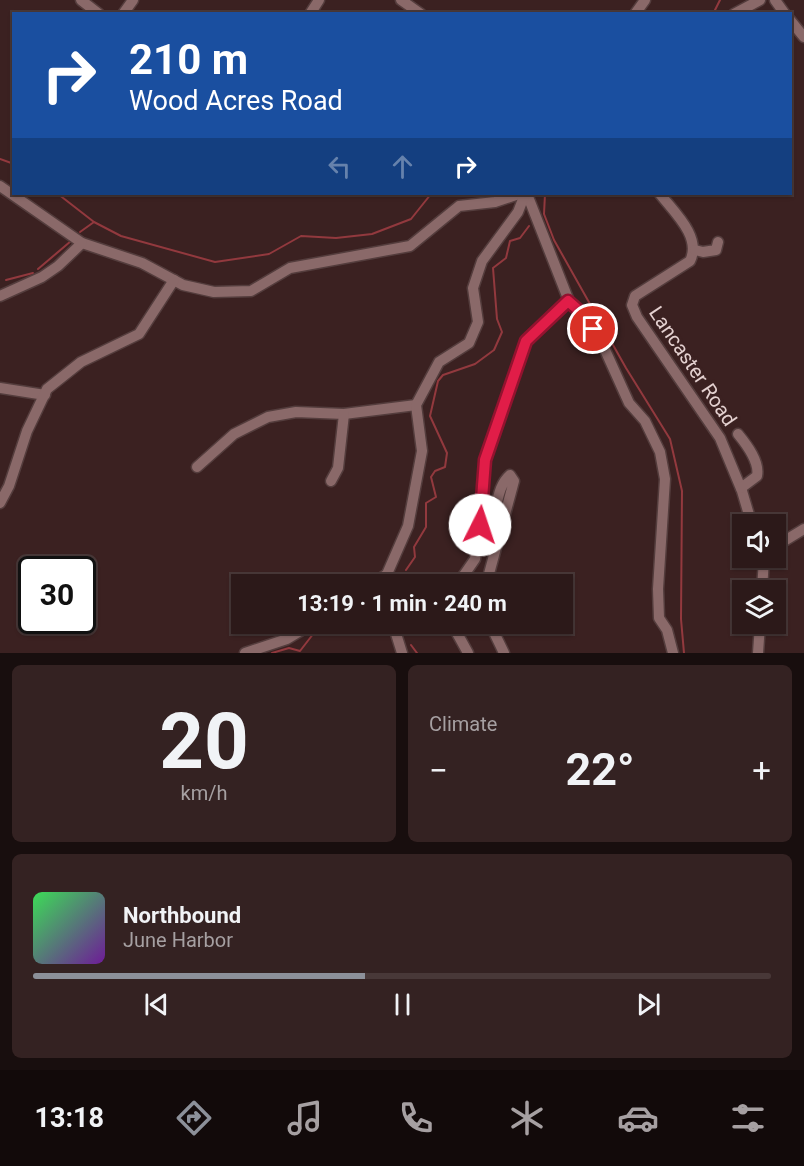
<!DOCTYPE html>
<meta charset="utf-8">
<style>
:root{--surface:#2c1919;--page:#342222;--text:#f1f3f6;--muted:#a6a0a2;--line:#483838;--accent:#8c9099}
body{margin:0;font-family:Roboto,sans-serif;background:var(--page);color:var(--text);height:100vh;display:flex;flex-direction:column;font-size:22px;white-space:nowrap}
*{box-sizing:border-box;margin:0}
p{font-size:20px;color:var(--muted)}
.icon{flex:none;width:33px;height:33px;fill:none;stroke:currentColor;stroke-width:2;stroke-linecap:round;stroke-linejoin:round}
.map{position:relative;height:653px;overflow:hidden}
.side{display:flex;flex-direction:column;gap:12px;padding:12px;background:#180e0e;flex:1}
.side>*{flex:none}
.hud{position:absolute;left:12px;top:12px;width:780px;height:183px;border-radius:0px;box-shadow:0 2px 4px #0004,0 0 0 2px var(--line);background:#1a4fa0;color:#fff;overflow:hidden}
.buttons{position:absolute;left:732px;top:514px;display:grid;gap:12px}
.buttons a{display:grid;place-items:center;width:54px;height:54px;border-radius:0px;background:var(--surface);box-shadow:0 2px 4px #0004,0 0 0 2px var(--line);font-size:30px}
.speed{position:absolute;left:18px;top:556px;display:flex;gap:12px;font-size:30px;font-weight:700;text-align:center}
.speed>*{display:grid;place-content:center;width:78px;height:78px;border-radius:50%;background:var(--surface);box-shadow:0 2px 4px #0004,0 0 0 2px var(--line);line-height:1}
.speed .limit{border:3px solid #111;border-radius:9px;background:#fff;color:#111}
.pin{position:absolute;display:grid;place-items:center;width:51px;height:51px;color:#fff;margin:-26px;border:3px solid #fff;border-radius:50%;box-shadow:0 2px 6px #0007}
.me{position:absolute;width:66px;margin:-33px;rotate:4deg;stroke-linejoin:round;filter:drop-shadow(0 0 4px #0008)}
.turn{display:flex;align-items:center;gap:21px;height:126px;padding:0 18px;font-size:27px}
.turn .icon{width:78px;height:78px;stroke-width:2.5}
.turn b{display:block;font-size:42px;line-height:51px}
.lanes{display:flex;align-items:center;height:57px;padding:0 18px;background:#0003;justify-content:center;gap:30px;direction:ltr}
.lanes .off{opacity:.35}
.big{font-size:45px;font-weight:700;line-height:1.1}
.side .widget{flex:1;display:flex;flex-direction:column;justify-content:center;gap:9px;min-width:0;padding:0 21px;border-radius:9px;background:var(--page)}
.side .dial{align-items:center;gap:0}
.dial b{font-size:78px;line-height:1}
.song{display:flex;align-items:center;gap:18px}
.cover{width:72px;height:72px;border-radius:9px;background:linear-gradient(135deg,hsl(130 70% 55%),hsl(280 70% 35%))}
.played{height:6px;border-radius:3px;background:linear-gradient(90deg,var(--accent) 45%,var(--line) 45%)}
.keys{display:flex;justify-content:space-around;direction:ltr}
.heat{display:flex;justify-content:space-between;align-items:center;font-size:33px;direction:ltr}
.side .tiles{flex:1;display:grid;gap:12px;grid-template-columns:1fr 1fr}
.widget:last-child{grid-column:span 2}
.trip{position:absolute;left:231px;top:574px;width:342px;height:60px;border-radius:0px;background:var(--surface);box-shadow:0 2px 4px #0004,0 0 0 2px var(--line);font-weight:700;line-height:60px;text-align:center}
.tabs{display:flex;height:96px;justify-content:space-around;align-items:center;background:#120a0a;color:var(--muted)}
.tabs .icon{width:42px;height:42px}
.tabs .on{color:var(--accent)}
.tabs b{font-size:27px;color:var(--text)}
.map>svg:first-child{display:block}
.lines{fill:none;stroke-linecap:round;stroke-linejoin:round}
.stream{stroke:#92393e;stroke-width:2}
.minor-casing{stroke:#543d3d;stroke-width:13}
.minor{stroke:#8a6969;stroke-width:10}
.route-casing{stroke:#92132f;stroke-width:15}
.route{stroke:#e11d48;stroke-width:10}
.labels{text-anchor:middle;dominant-baseline:central;stroke-width:6;stroke-linejoin:round;paint-order:stroke}
.street-label{font-size:20px;fill:#e4d1d0;stroke:#3b2121}
</style>
<div class="map">
<svg width="804" height="653" viewBox="0 0 804 653">
<rect width="100%" height="100%" fill="#3b2121"/>
<g class="lines">
<g class="stream">
<path d="M713,14L720,0"/>
<path d="M0,159L14,164"/>
<path d="M58,194L94,222L121,236L215,262L269,254L301,236L336,238L372,234L411,219L431,194"/>
<path d="M545,194L544,214L554,240L626,368L670,439L682,491L681,619L684,653"/>
<path d="M80,232L94,222"/>
<path d="M38,269L71,241"/>
<path d="M6,280L33,273"/>
<path d="M406,570L415,557L414,547L426,527V503L436,497L431,477L435,471L445,467L447,453L430,416L438,381L443,375L475,364L494,350L502,332L497,319L493,268L506,258L510,241L520,238L529,226"/>
<path d="M394,585L397,583"/>
<path d="M411,645L417,653"/>
<path d="M272,653L289,648L300,651L317,629L325,624"/>
</g>
<g class="minor-casing">
<g id="minor">
<path d="M81,0L99,14"/>
<path d="M401,0L421,14"/>
<path d="M775,0L785,14"/>
<path d="M123,14L133,0"/>
<path d="M310,14L319,0"/>
<path d="M635,14L645,0"/>
<path d="M734,14L760,0"/>
<path d="M790,20L804,37"/>
<path d="M0,186L82,243L142,263L183,285L214,292L251,291L290,268L410,246L459,206L495,202L519,194"/>
<path d="M527,194L569,301L585,316L601,341L629,403L645,421L660,452L665,479L658,589L659,618L667,630L673,653"/>
<path d="M660,194C674,212 702,237 690,261L635,296L632,305L637,317L720,438L742,491L752,525"/>
<path d="M695,250L703,252L716,250L718,242"/>
<path d="M0,296L42,277L58,266L82,243"/>
<path d="M0,388L45,395"/>
<path d="M738,434C747,445 760,462 757,476L741,488"/>
<path d="M197,467L234,434L268,417L296,412L344,414L416,405"/>
<path d="M331,481L338,468L344,414"/>
<path d="M0,503L9,486L27,431L47,389L81,362L139,334L174,280"/>
<path d="M776,546L804,529"/>
<path d="M371,585L387,574L408,526L422,451L416,405L439,362L469,343L478,322L473,288L482,261L518,212L525,194"/>
<path d="M457,585L475,559L480,525"/>
<path d="M486,585L514,481L510,475C496,487 498,509 490,526L484,528L480,525L485,460L526,341L569,301"/>
<path d="M762,591L764,558"/>
<path d="M393,624L402,653"/>
<path d="M452,624L468,653"/>
<path d="M490,624L504,653"/>
<path d="M245,653L287,639L312,624"/>
<path d="M758,653L760,624"/>
</g>
</g>
<use href="#minor" class="minor"/>
</g>
<g class="lines">
<g class="route-casing">
<path id="route" d="M480,525L485,460L526,341L568,301L585,316L593,329"/>
</g>
<use href="#route" class="route"/>
</g>
<g class="labels">
<g class="street-label">
<text transform="translate(693 366) rotate(56)">Lancaster Road</text>
</g>
</g>
</svg>
<div class="buttons">
<a><svg class="icon" aria-label="sound" viewBox="0 0 24 24"><path d="M4 9h4l5-4v14l-5-4H4zM17 9q2 3 0 6"/></svg></a>
<a><svg class="icon" aria-label="layers" viewBox="0 0 24 24"><path d="M12 4l9 5-9 5-9-5zM3 14l9 5 9-5"/></svg></a>
</div>
<div class="speed"><div class="limit">30</div></div>
<div class="pin" style="left:593px;top:329px;background:#d93025"><svg class="icon" aria-label="arrive" viewBox="0 0 24 24"><path d="M6 21V4h12l-3 4 3 4H6"/></svg></div>
<svg class="me" style="left:480px;top:525px" viewBox="-20 -20 40 40"><circle r="19" fill="#fff"/><path d="M0-13L10 11 0 6-10 11z" fill="#e11d48"/></svg>
<div class="trip">13:19 · 1 min · 240 m</div>
<div class="hud">
<div class="turn"><svg class="icon" aria-label="right" viewBox="0 0 24 24"><path d="M7 20v-9h11M14 6l5 5-5 5"/></svg><div><b>210 m</b>Wood Acres Road</div></div>
<div class="lanes"><svg class="icon off" aria-label="left" viewBox="0 0 24 24"><path d="M17 20v-9H6M10 6l-5 5 5 5"/></svg><svg class="icon off" aria-label="ahead" viewBox="0 0 24 24"><path d="M12 20V5M6 11l6-6 6 6"/></svg><svg class="icon" aria-label="right" viewBox="0 0 24 24"><path d="M7 20v-9h11M14 6l5 5-5 5"/></svg></div>
</div>
</div>
<section class="side">
<div class="tiles">
<div class="widget dial"><b>20</b><p>km/h</p></div>
<div class="widget"><p>Climate</p>
<div class="heat"><a>−</a><b class="big">22°</b><a>+</a></div>
</div>
<div class="widget">
<div class="song"><i class="cover"></i><div><b>Northbound</b><p>June Harbor</p></div></div>
<div class="played"></div>
<div class="keys"><svg class="icon" aria-label="previous" viewBox="0 0 24 24"><path d="M18 5L8 12l10 7zM5 5v14"/></svg><svg class="icon" aria-label="pause" viewBox="0 0 24 24"><path d="M8 5v14M16 5v14"/></svg><svg class="icon" aria-label="next" viewBox="0 0 24 24"><path d="M6 5l10 7-10 7zM19 5v14"/></svg></div>
</div>
</div>
</section>
<nav class="tabs">
<b>13:18</b>
<svg class="icon on" aria-label="directions" viewBox="0 0 24 24"><path d="M12 3l9 9-9 9-9-9zM9 14v-3h6M13 9l2 2-2 2"/></svg>
<svg class="icon" aria-label="music" viewBox="0 0 24 24"><path d="M9 18V5l10-2v13"/><circle cx="6" cy="18" r="3"/><circle cx="16" cy="16" r="3"/></svg>
<svg class="icon" aria-label="phone" viewBox="0 0 24 24"><path d="M5 4h4l2 5-3 2q2 4 5 5l2-3 5 2v4C11 20 4 13 5 4z"/></svg>
<svg class="icon" aria-label="climate" viewBox="0 0 24 24"><path d="M12 3v18M4 7l16 10M4 17L20 7"/></svg>
<svg class="icon" aria-label="car" viewBox="0 0 24 24"><path d="M5 17H2v-5l4-1 3-4h7l3 4 3 1v5h-3M9 17h6M6 11h13"/><circle cx="7" cy="17" r="2"/><circle cx="17" cy="17" r="2"/></svg>
<svg class="icon" aria-label="filters" viewBox="0 0 24 24"><path d="M4 7h16M4 17h16"/><circle cx="9" cy="7" r="2"/><circle cx="15" cy="17" r="2"/></svg>
</nav>
